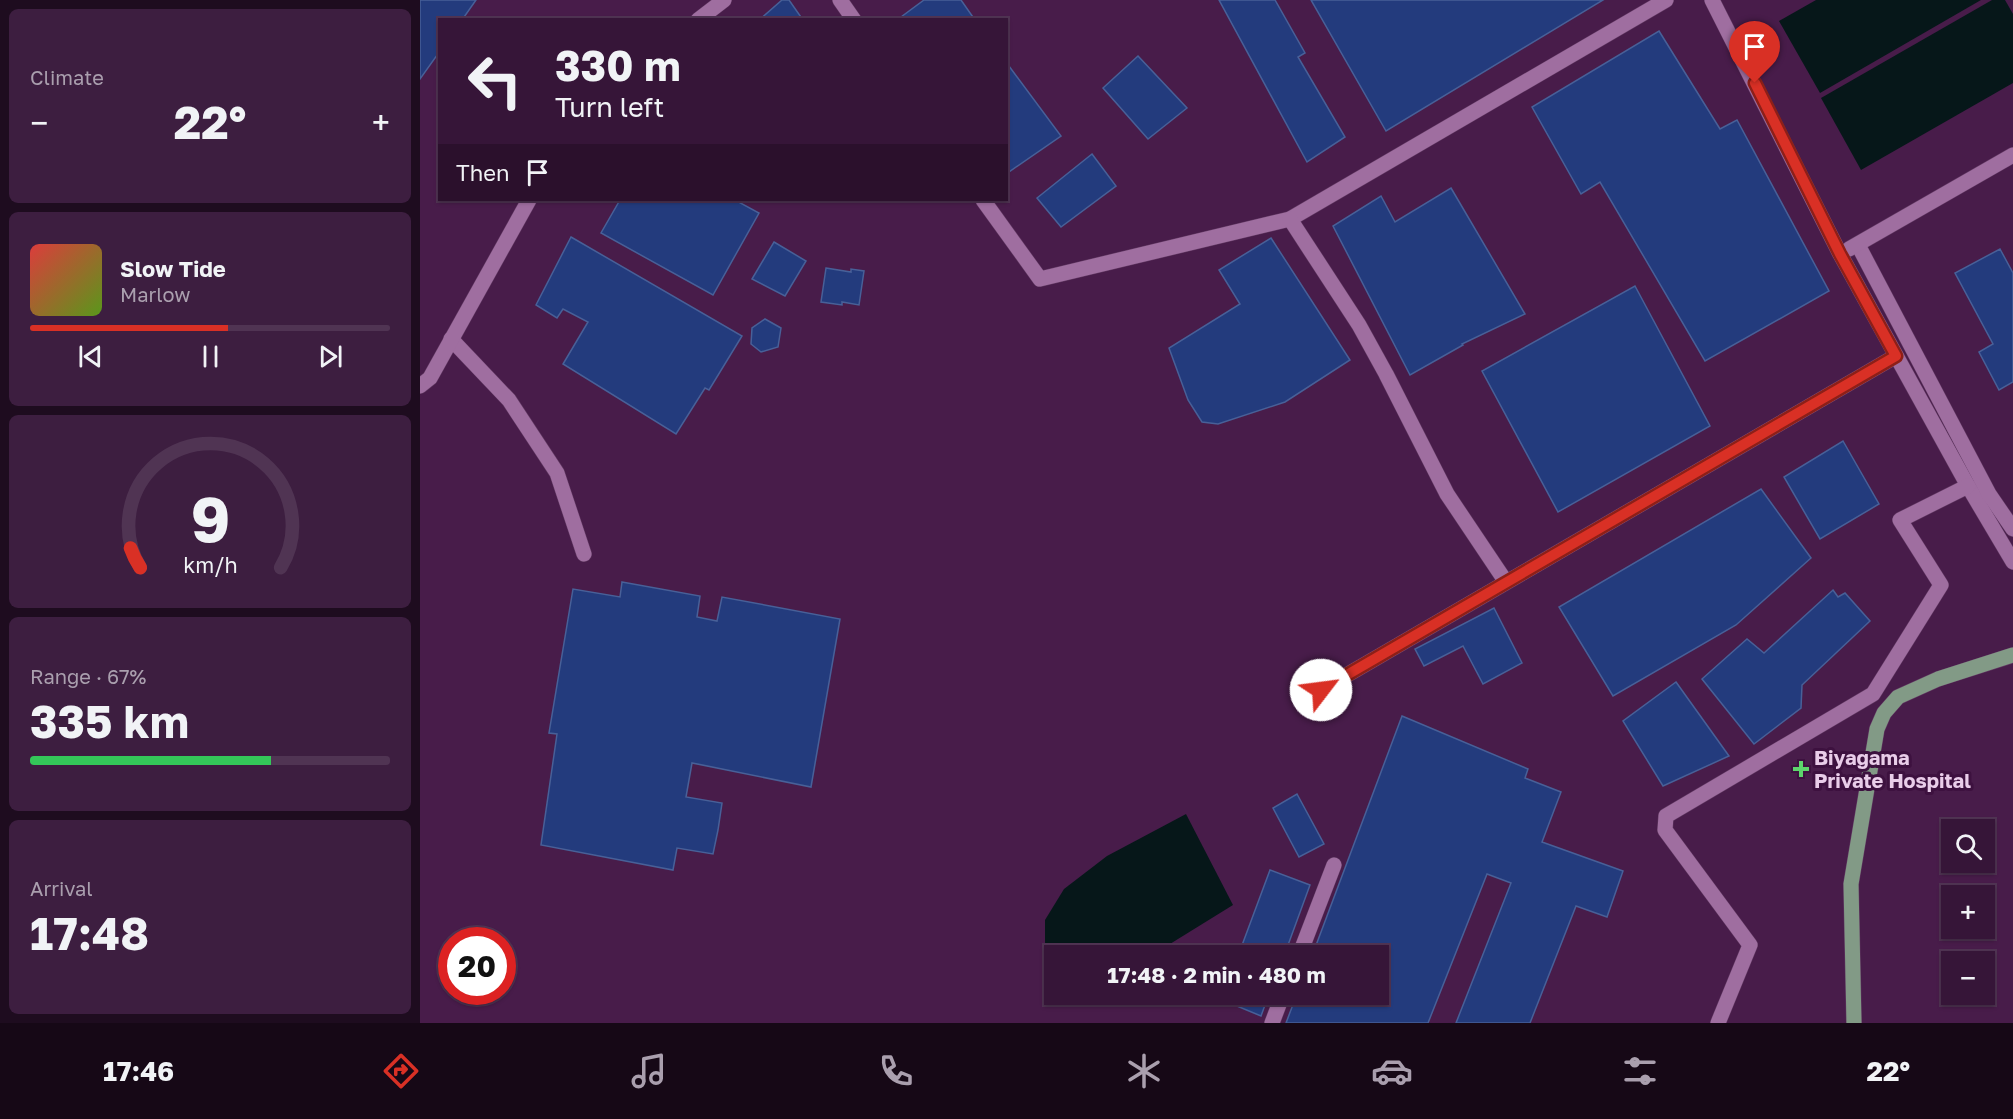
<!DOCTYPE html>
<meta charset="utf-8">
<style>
:root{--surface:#361538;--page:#3d1e40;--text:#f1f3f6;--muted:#aa9fae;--line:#503453;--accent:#d93025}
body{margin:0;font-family:"Golos Text",sans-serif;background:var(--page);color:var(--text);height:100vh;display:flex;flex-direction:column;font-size:22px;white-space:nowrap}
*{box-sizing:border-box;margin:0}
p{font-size:20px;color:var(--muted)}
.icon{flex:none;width:33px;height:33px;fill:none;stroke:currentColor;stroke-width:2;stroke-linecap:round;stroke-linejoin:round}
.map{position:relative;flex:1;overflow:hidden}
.panel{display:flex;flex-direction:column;gap:9px;padding:9px;background:#1e0c1f;width:420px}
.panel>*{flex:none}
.hud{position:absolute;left:18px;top:18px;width:570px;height:183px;border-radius:0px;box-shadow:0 2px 4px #0004,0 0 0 2px var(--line);background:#361538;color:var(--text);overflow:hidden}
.controls{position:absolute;left:1521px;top:819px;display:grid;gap:12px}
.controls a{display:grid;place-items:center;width:54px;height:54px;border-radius:0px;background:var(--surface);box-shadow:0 2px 4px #0004,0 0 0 2px var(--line);font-size:30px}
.speed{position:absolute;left:18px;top:927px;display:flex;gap:12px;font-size:30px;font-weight:700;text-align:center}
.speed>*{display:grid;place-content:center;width:78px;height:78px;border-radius:50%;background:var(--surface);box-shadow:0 2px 4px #0004,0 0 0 2px var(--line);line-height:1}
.speed .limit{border:9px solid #d22;background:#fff;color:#111}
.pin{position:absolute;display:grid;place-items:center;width:51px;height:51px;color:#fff;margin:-62px -26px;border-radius:50% 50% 50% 0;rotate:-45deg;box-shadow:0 0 6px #0007}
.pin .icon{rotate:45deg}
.me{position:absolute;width:66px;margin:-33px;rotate:60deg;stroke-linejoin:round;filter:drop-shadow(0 0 4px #0008)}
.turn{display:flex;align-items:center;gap:21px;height:126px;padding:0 18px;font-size:27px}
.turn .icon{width:78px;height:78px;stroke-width:2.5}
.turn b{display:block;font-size:42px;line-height:51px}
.then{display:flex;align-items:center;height:57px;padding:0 18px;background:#0003;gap:12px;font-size:22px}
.big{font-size:45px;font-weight:700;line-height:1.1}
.panel .widget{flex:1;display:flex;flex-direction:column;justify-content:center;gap:9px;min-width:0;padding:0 21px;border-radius:9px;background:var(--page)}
.panel .dial{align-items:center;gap:0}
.dial svg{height:156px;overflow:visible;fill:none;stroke:var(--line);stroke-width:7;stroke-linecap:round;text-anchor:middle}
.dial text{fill:var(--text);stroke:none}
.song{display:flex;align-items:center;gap:18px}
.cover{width:72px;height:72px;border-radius:9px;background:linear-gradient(135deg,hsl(0 70% 55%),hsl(90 70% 35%))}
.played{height:6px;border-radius:3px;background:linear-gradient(90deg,var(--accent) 55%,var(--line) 55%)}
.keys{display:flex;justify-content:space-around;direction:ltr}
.heat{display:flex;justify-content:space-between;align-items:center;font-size:33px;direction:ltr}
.charge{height:9px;border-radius:4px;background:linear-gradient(90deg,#34c759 67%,var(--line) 0)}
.trip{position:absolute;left:624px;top:945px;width:345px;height:60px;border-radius:0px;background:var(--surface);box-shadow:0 2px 4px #0004,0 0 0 2px var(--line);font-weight:700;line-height:60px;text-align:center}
.tabs{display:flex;height:96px;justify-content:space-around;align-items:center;background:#160816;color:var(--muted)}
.tabs .icon{width:42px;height:42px}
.tabs .active{color:var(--accent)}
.tabs b{font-size:27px;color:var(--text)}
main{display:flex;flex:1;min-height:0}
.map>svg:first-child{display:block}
.water{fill:#061719}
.building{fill:#233b7d;stroke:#486098;stroke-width:1.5}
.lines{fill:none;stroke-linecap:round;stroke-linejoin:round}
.minor-casing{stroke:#623a63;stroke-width:16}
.major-casing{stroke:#623a63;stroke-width:16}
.minor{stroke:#9f6ea0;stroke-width:15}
.major{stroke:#829a86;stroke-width:15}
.route-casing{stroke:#8d1f18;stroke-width:15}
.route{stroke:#d93025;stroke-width:10}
.poi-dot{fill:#5dd56c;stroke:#3d113f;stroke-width:2}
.labels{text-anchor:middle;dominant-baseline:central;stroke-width:6;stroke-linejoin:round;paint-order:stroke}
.poi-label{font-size:20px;font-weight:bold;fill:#e9cde9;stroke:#3d113f;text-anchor:start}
</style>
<main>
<section class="panel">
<div class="widget"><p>Climate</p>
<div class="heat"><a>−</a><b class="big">22°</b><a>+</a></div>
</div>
<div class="widget">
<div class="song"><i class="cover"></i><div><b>Slow Tide</b><p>Marlow</p></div></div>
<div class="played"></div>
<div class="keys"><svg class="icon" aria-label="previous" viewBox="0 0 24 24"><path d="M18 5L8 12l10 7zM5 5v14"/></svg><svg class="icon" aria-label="pause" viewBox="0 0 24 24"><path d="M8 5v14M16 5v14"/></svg><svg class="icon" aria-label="next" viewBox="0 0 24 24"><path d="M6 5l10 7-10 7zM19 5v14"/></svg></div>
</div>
<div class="widget dial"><svg viewBox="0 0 100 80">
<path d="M14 69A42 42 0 1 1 86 69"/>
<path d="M14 69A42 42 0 0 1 9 59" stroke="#d93025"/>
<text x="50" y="56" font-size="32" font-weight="700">9</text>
<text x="50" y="72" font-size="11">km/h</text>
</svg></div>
<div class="widget"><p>Range · 67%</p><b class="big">335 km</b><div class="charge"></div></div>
<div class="widget"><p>Arrival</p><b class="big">17:48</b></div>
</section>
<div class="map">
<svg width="1593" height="1023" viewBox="0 0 1593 1023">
<rect width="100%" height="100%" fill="#481c4a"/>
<g class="water">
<path d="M1396,0H1561L1400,93L1359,21Z"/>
<path d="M1572,0H1585L1593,14V83L1441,170L1401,98Z"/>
<path d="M766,814L813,905L737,952L640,953L625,945V920L644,889L687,856Z"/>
</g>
<g class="building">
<path d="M0,0H56L42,20H20V51L0,79Z"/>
<path d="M362,0H369L383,20H339Z"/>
<path d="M504,0H541L555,20H477Z"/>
<path d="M799,0H855L885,53L878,57L925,137L887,162Z"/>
<path d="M891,0H1183L966,131Z"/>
<path d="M1239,31L1300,129L1317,120L1409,291L1285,361L1180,182L1161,194L1112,107Z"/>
<path d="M718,56L767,108L728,139L683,88Z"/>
<path d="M586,62L641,136L586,174Z"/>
<path d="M672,154L696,186L641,227L617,198Z"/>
<path d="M1031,188L1105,314L1042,344L1043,345L990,375L913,226L961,196L975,222Z"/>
<path d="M200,200H315L339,213L293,295L181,233Z"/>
<path d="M151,237L322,336L289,390L285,388L256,434L143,364L168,322L143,309L137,318L116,305Z"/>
<path d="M851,238L930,360L865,402L798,424L782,422L768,400L749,348L820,304L799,270Z"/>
<path d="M354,242L386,261L365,296L332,279Z"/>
<path d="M1580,249L1593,273V382L1579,390L1559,352L1573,344L1535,273Z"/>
<path d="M406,268L431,272V269L444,271L439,305L422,302V305L401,302Z"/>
<path d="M1215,286L1290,426L1138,512L1062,371Z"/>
<path d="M345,319L361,328L358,347L341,352L331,344L332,328Z"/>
<path d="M1423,441L1459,504L1400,539L1364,477Z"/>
<path d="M1341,489L1391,558L1316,625L1193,696L1139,607Z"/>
<path d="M202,582L280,596L277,617L297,621L302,597L420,619L391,787L272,763L266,797L302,803L298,830L293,854L257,848L253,870L121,845L137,734L129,733L153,589L200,597Z"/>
<path d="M1413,590L1418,597L1425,593L1450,621L1382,685L1381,708L1334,744L1282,679L1327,639L1344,653Z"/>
<path d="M1074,608L1102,663L1063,684L1043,646L1004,666L995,649Z"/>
<path d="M1256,682L1309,756L1243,786L1203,721Z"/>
<path d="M982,716L1108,769L1105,778L1141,792L1122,842L1203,871L1187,917L1156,906L1110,1023H1036L1091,883L1067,874L1008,1023H866L877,994H958V956H892Z"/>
<path d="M877,794L904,844L879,857L853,808Z"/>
<path d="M850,870L890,885L864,956H818Z"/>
<path d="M788,994H849L841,1016Z"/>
</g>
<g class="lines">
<g class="minor-casing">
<g id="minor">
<path d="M420,0L434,20"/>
<path d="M1292,0L1420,254L1548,486L1593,562"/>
<path d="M278,20L304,0"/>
<path d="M563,200L620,279L870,219L1246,0"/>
<path d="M870,219L939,325L966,374L1027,494L1086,582"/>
<path d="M1438,245L1569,494L1593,529"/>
<path d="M1429,249L1593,155"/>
<path d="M31,339L89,400L137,473L164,554"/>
<path d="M0,386L10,378L109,200"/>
<path d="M901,690L1476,356"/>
<path d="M879,956L914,865"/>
<path d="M852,1023L863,994"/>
<path d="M1298,1023L1330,945L1245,830L1246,816L1453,694L1521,585L1480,520L1548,486"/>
</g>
</g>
<g class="major-casing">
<path id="major" d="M1434,1023L1431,884L1457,729L1464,713L1478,697L1518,679L1593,655"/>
</g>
<use href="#minor" class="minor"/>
<use href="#major" class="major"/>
</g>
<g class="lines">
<g class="route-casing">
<path id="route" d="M901,690L1476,356L1420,254L1335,83"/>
</g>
<use href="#route" class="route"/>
</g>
<path class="poi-dot" d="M1378 760h6v6h6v6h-6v6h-6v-6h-6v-6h6z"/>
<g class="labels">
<g class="poi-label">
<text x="1394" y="757">Biyagama<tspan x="1394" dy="23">Private Hospital</tspan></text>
</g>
</g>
</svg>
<div class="controls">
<a><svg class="icon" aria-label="search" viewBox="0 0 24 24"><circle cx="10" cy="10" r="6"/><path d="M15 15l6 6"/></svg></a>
<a>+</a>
<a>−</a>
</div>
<div class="speed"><div class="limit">20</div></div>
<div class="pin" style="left:1335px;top:83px;background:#d93025"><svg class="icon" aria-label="arrive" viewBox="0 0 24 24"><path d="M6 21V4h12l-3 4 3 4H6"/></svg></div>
<svg class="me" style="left:901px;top:690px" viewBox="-20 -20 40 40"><circle r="19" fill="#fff"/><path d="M0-13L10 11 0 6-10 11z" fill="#d93025"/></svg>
<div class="trip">17:48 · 2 min · 480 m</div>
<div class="hud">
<div class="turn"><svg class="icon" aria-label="left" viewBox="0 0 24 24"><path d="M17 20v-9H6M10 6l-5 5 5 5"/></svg><div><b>330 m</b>Turn left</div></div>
<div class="then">Then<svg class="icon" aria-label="arrive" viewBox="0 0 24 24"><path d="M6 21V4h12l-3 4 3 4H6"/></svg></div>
</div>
</div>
</main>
<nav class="tabs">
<b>17:46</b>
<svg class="icon active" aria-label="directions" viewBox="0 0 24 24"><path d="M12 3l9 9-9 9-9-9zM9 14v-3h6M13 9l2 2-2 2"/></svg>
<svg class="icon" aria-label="music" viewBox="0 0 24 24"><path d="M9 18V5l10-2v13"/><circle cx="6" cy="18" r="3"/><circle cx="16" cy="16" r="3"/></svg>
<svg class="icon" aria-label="phone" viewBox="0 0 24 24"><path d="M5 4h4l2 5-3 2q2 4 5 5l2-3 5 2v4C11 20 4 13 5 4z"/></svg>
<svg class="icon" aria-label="climate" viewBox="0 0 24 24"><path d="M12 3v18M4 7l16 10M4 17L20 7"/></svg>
<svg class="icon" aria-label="car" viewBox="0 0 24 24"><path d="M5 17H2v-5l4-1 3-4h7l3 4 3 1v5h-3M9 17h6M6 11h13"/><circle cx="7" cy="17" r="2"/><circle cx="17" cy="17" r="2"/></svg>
<svg class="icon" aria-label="filters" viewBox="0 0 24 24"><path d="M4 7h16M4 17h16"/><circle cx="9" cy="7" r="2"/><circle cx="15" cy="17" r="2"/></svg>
<b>22°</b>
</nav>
